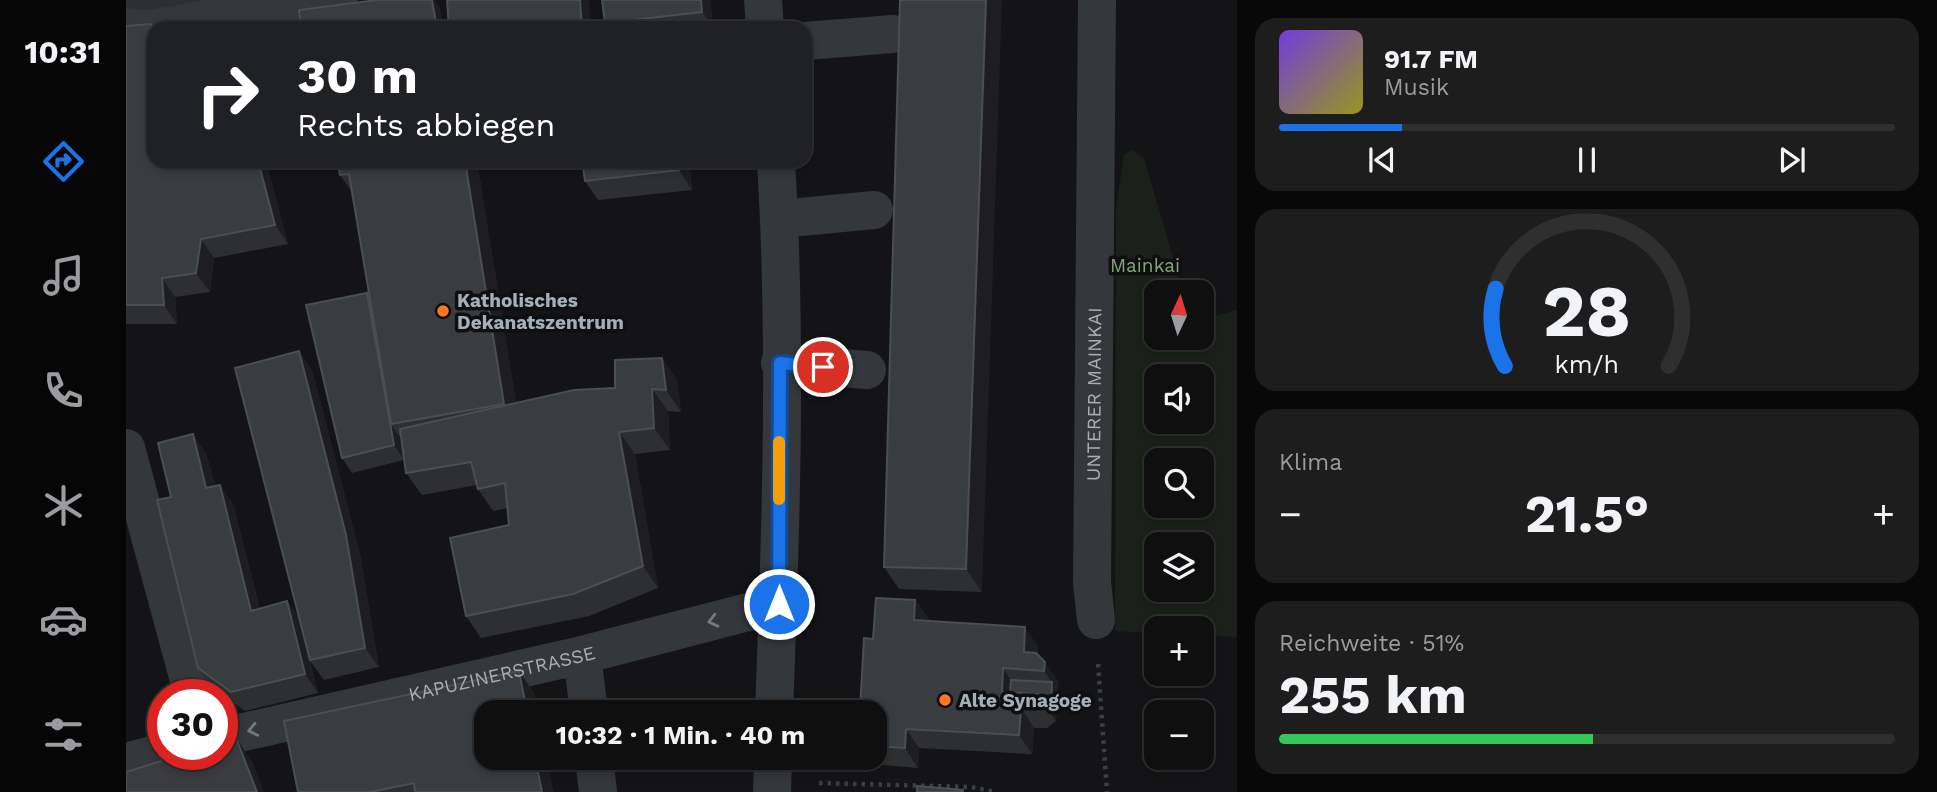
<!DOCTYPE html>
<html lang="de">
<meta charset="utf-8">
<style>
:root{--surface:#0f0f10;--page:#1d1d1e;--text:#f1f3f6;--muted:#9b9c9f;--line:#2f2f30;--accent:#1a73e8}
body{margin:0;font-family:"Work Sans",sans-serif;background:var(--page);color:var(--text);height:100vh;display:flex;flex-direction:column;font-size:26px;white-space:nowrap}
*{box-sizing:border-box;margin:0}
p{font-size:23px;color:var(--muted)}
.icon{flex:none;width:38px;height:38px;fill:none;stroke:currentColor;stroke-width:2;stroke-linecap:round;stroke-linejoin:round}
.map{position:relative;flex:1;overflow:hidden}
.details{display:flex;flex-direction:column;gap:18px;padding:18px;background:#080809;width:700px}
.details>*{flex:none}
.top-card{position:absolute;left:21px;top:21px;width:665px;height:147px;border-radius:21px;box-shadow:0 4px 10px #0003,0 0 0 2px var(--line);background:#202124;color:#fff;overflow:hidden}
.needle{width:46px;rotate:4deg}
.fabs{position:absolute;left:1018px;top:280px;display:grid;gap:14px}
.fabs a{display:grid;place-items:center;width:70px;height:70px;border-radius:14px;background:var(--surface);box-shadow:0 4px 10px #0003,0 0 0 2px var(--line);font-size:35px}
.speed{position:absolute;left:21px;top:679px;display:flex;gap:14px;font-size:35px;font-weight:700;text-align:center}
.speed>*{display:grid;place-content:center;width:91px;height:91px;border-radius:50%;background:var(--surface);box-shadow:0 4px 10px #0003,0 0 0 2px var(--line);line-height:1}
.speed .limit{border:10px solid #d22;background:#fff;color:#111}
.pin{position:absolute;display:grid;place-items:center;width:60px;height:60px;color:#fff;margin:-30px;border:4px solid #fff;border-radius:50%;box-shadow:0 2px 7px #0007}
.me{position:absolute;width:77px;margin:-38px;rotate:0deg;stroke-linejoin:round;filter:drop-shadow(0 0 5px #0008)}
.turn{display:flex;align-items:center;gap:24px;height:147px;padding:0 35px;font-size:32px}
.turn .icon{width:91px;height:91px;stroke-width:2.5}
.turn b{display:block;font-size:49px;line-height:60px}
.big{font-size:52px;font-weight:700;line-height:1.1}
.details .tile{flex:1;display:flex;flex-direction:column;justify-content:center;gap:10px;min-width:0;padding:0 24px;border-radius:21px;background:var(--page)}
.details .dial{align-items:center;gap:0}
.dial svg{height:182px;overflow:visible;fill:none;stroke:var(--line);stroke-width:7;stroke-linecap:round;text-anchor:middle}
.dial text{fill:var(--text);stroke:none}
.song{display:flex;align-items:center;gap:21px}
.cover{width:84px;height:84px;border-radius:10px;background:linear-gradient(135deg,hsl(260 70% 55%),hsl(60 70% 35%))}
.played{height:7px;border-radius:4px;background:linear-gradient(90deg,var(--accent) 20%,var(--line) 20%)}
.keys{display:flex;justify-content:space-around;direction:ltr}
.heat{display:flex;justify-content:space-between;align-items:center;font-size:38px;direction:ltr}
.charge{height:10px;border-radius:5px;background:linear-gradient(90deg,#34c759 51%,var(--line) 0)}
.trip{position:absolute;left:348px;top:700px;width:413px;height:70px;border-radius:21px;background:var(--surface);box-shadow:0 4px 10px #0003,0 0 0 2px var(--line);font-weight:700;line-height:70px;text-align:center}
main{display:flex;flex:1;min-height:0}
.tab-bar{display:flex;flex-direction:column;width:126px;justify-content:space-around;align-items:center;background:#060606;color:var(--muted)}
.tab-bar .icon{width:49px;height:49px}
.tab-bar .current{color:var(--accent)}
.tab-bar b{font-size:32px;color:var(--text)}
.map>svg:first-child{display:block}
.green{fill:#1b211a;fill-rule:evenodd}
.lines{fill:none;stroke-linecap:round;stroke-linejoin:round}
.path{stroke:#3a3f42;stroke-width:4.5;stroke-dasharray:3.5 5;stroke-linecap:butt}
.minor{stroke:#34383b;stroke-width:38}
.wall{fill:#2d2f31}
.shaded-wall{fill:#1e1e20}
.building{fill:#3a3d3f;stroke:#4a4f52;stroke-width:2}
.oneway{stroke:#727a7f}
.route-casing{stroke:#114b97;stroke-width:18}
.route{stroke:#1a73e8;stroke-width:12}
.slow{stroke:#f59e0b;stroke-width:12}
.poi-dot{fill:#ff7523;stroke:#0f0f11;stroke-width:2.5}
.labels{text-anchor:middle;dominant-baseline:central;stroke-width:7;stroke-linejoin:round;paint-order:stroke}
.park-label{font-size:19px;fill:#83a479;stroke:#0f0f11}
.poi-label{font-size:19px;font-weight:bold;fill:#a4b0b7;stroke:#0f0f11;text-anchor:start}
.street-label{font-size:19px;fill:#a4b0b7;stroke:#0f0f11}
</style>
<main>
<nav class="tab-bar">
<b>10:31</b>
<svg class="icon current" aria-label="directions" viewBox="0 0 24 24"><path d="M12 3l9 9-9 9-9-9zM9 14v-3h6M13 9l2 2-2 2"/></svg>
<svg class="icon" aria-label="music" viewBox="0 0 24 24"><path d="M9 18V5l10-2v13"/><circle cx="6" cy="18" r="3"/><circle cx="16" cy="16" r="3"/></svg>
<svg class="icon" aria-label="phone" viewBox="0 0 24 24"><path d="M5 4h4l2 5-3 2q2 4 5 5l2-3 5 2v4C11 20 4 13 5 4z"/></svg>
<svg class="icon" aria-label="climate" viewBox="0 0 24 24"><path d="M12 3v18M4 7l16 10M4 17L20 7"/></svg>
<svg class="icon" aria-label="car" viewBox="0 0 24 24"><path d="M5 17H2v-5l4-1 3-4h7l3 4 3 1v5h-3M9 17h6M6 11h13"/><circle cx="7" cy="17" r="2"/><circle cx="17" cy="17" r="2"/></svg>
<svg class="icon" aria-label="filters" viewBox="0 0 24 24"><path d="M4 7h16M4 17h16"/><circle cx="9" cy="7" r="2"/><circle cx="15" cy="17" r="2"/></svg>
</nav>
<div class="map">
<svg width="1111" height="792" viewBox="0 0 1111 792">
<rect width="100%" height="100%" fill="#141416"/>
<path class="green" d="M1005,150L1018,158L1057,292H1031V338H1076V319L1111,310V637L1076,635V628H1031V633L989,631L990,209L998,155ZM1031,376H1076V422H1031ZM1031,460H1076V506H1031ZM1031,544H1076V590H1031Z"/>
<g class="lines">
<g class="path">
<path d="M972,664L981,792"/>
<path d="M693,783L845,787L870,792"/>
</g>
<g class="minor">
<path d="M637,0L639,28"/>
<path d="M0,27H17L213,0"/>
<path d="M679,41L767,34"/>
<path d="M653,219L748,210"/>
<path d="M654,363L741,370"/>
<path d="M0,448L67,695"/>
<path id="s1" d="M970,620L966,583L971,0"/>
<path d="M456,655L463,712"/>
<path d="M648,712C655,530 661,343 650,161"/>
<path id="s2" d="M96,737L456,655L653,604"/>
<path d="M468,758L472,792"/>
<path d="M0,762L37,752"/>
<path d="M646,792L647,758"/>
</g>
</g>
<g class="wall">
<path d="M0,0H79L22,10L0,8Z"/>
<path d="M584,0L587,27L575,28H483L479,23Z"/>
<path d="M774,0L856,592L773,589L758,567Z"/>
<path d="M25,24L28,29V161H140L162,244L88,258L84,292L49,297L51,324H0V26Z"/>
<path d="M211,161H351L390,403L489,388L536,358L551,380L555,412L542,411L544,450L509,454L532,588L463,616L355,638L340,616L383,525L382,508L367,511L352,489L351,485L296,495L280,473L275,438L273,436L278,460L226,473L216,458L241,293L244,297L226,192L214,175Z"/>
<path d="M563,161L566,190L472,200L459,181Z"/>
<path d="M186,370L234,554L253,667L198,680L184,661L192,693L119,711L85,687L72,668L45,497L80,453L89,486L107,504L134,609L161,601L174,619Z"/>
<path d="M789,600L803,619L802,621L912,646V654L932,681L930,721L921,728H908L906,754L793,748L792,768L756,765L749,756V712H735L734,710L747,639Z"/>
<path d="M393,671L408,693L412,712H360V758H421L427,792H172L158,721Z"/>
</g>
<g class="shaded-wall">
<path d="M306,0H309L314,8L319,28H311Z"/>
<path d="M454,0H463L465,28H456Z"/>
<path d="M575,0H584L587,27L576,12Z"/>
<path d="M860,0H876L856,592L840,569Z"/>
<path d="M132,161H140L162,244L149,225Z"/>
<path d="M339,161H351L394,426L378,404Z"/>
<path d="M552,161H563L566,190L553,170Z"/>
<path d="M75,239L88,258L84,292L70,273Z"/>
<path d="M36,278L49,297L51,324L38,305Z"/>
<path d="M241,293L251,308L265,424L273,436L278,460L268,445Z"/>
<path d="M173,351L186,370L234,554L253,667L239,648Z"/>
<path d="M536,358L551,380L555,412L540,390Z"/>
<path d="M526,389L542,411L544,450L528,428Z"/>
<path d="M493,432L509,454L532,588L517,566Z"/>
<path d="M67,434L80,453L94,507L80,488Z"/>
<path d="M94,485L107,504L139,630L125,611Z"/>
<path d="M789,600L803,619L801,639L788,620Z"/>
<path d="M161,601L175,620L192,693L179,674Z"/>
<path d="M899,627L912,646L911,671L898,652Z"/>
<path d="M919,662L932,681L931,690L918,671Z"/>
<path d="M877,668L890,688V703L876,692Z"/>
<path d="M393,671L408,693L412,712H401Z"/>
<path d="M926,682L931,690L930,721L916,702L917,695Z"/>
<path d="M895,708L908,728L906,754L893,735Z"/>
<path d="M780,729L793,748L792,768L779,748Z"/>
<path d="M110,738L126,761L138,792H131Z"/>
<path d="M409,758H421L427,792H416Z"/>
</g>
<g class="building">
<path d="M251,0H306L311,28H175L173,10Z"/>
<path d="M321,0H454L456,28H323Z"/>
<path d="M476,0H575L576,12L479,23Z"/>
<path d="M774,0H860L840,569L758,567Z"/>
<path d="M25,24L28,40V161H132L149,225L75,239L70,273L36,278L38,305H0V26Z"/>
<path d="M211,161H339L378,404L265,424L223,174L214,175Z"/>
<path d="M456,161H552L553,170L459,181Z"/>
<path d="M241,293L268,445L216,458L180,305Z"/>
<path d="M173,351L220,535L239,648L184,660L109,368Z"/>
<path d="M536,358L540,390L526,389L528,428L493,432L517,566L447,594L340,616L324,538L383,525L379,483L352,489L345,462L280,473L274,429L448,390L489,388V360Z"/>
<path d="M67,434L80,488L94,485L125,611L161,601L179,674L105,692L72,668L31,500L45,497L32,443Z"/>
<path d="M750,598L789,600L788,620L899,627L898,652L910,653L919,662L918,671L877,668L876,692L917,695L916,702L908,709L895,708L893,735L780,729L779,748L749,746V712L734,710L738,638L747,639Z"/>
<path d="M393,671L401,712H360V758H409L416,792H289L288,783L245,792H172L158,721Z"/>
<path d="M885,680L926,682L925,706L917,695L884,692Z"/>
<path d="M110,738L131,792H0V772L58,754H96V743Z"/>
<path d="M791,786L837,790V792H791Z"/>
</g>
<defs><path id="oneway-chevron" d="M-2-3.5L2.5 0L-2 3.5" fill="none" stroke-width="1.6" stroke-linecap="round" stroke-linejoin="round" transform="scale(1.75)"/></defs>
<g class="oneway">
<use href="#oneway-chevron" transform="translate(587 621) rotate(166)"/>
<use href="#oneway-chevron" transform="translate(127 730) rotate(167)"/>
</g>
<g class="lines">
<g class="route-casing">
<path id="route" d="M653,604L654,363L697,367"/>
</g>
<use href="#route" class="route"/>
<path class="slow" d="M653,499V442"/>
</g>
<g class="poi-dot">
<circle cx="317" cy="311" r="7"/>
<circle cx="819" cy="700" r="7"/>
</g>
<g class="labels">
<g class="park-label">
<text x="1019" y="265">Mainkai</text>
</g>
<g class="poi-label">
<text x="331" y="300">Katholisches<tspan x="331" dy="22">Dekanatszentrum</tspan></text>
<text x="833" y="700">Alte Synagoge</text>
</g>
<g class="street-label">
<text stroke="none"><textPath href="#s1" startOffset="226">UNTERER MAINKAI</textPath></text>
<text stroke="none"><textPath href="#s2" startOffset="287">KAPUZINERSTRASSE</textPath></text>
</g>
</g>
</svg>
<div class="fabs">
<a><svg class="needle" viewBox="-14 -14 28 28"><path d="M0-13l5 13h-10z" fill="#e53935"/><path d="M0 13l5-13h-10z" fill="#9b9c9f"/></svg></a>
<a><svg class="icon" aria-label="sound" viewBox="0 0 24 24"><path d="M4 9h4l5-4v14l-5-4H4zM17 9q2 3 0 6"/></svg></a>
<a><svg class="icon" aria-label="search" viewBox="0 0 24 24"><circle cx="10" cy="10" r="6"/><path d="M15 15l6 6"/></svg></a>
<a><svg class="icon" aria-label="layers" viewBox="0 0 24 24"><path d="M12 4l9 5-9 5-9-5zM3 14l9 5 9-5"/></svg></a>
<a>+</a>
<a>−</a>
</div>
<div class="speed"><div class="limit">30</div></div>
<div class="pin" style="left:697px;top:367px;background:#d93025"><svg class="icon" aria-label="arrive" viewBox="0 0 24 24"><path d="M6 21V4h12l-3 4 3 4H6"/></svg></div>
<svg class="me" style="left:653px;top:604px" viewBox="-20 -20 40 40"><circle r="17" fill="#1a73e8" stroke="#fff" stroke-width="3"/><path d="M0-11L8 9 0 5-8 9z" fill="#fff"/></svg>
<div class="trip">10:32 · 1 Min. · 40 m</div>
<div class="top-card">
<div class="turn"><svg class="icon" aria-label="right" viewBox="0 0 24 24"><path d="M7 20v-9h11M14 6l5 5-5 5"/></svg><div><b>30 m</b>Rechts abbiegen</div></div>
</div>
</div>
<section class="details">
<div class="tile">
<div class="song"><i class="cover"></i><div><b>91.7 FM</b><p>Musik</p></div></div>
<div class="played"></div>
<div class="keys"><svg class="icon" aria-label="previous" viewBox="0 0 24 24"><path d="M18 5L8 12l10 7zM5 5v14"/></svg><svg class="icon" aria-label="pause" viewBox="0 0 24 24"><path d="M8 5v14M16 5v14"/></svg><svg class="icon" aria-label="next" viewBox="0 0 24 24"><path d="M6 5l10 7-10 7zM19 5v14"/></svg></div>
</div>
<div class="tile dial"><svg viewBox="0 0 100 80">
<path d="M14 69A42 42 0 1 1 86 69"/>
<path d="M14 69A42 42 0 0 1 10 35" stroke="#1a73e8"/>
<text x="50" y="56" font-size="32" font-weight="700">28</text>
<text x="50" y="72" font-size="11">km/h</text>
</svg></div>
<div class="tile"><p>Klima</p>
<div class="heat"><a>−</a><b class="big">21.5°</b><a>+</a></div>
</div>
<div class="tile"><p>Reichweite · 51%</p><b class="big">255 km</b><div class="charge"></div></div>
</section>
</main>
